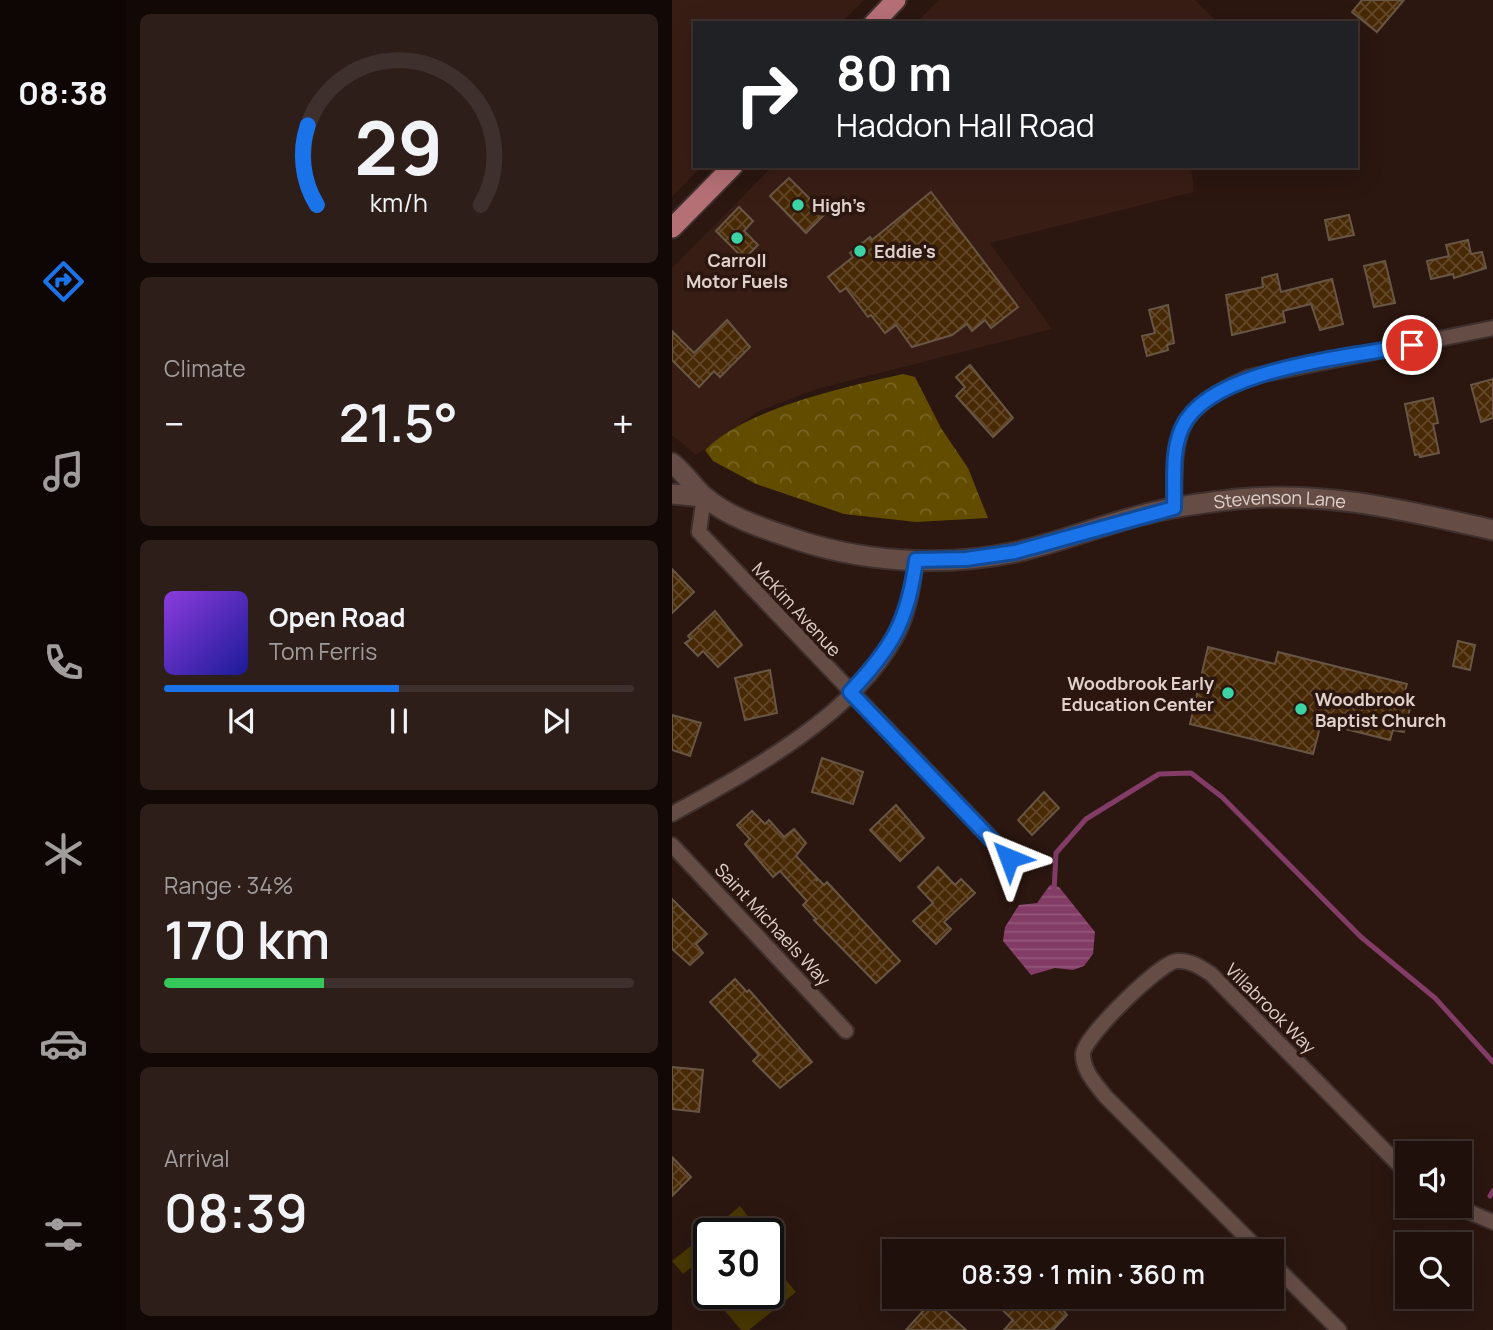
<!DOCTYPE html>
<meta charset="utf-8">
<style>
:root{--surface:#20100c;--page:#2d1e1a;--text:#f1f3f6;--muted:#a29d9d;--line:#3d302d;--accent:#1a73e8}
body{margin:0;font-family:Manrope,sans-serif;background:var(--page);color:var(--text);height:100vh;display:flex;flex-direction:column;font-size:26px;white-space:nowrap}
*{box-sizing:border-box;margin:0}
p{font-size:23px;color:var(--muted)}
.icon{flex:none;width:38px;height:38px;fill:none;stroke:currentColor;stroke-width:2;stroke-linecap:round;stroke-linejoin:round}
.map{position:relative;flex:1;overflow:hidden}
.sheet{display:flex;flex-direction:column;gap:14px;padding:14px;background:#120907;width:546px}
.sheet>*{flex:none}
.top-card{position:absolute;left:21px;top:21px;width:665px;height:147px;border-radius:0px;box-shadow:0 7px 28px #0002,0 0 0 2px var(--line);background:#202124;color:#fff;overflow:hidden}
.buttons{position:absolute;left:723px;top:1141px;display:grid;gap:14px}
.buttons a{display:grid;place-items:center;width:77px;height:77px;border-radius:0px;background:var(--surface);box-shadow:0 7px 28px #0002,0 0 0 2px var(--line);font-size:35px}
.speed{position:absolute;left:21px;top:1218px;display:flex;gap:14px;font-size:35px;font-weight:700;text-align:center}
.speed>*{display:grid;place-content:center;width:91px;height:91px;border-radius:50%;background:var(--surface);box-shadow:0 7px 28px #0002,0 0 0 2px var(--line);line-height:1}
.speed .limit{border:4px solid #111;border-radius:10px;background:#fff;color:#111}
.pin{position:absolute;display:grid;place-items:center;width:60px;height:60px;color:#fff;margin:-30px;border:4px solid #fff;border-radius:50%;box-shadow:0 2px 7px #0007}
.me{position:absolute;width:77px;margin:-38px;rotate:316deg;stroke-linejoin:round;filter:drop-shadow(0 0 5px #0008)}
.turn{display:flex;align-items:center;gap:24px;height:147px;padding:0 28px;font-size:32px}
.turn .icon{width:91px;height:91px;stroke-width:2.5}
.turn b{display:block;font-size:49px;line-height:60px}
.big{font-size:52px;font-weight:600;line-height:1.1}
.sheet .widget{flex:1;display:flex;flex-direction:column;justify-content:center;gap:10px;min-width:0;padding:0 24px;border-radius:10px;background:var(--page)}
.sheet .dial{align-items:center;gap:0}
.dial svg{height:182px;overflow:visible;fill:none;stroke:var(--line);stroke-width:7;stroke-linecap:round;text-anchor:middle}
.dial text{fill:var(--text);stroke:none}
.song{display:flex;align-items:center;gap:21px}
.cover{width:84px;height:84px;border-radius:10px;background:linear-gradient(135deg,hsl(270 70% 55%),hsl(240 70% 35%))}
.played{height:7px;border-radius:4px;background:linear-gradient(90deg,var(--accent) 50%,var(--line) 50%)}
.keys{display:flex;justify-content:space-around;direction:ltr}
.heat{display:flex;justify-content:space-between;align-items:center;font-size:38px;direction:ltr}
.charge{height:10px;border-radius:5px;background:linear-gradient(90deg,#34c759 34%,var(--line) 0)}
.trip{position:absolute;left:210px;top:1239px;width:402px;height:70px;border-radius:0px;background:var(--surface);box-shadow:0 7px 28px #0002,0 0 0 2px var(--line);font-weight:600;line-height:70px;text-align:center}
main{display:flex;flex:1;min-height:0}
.tabs{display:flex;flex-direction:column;width:126px;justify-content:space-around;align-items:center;background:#0d0605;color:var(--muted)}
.tabs .icon{width:49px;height:49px}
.tabs .active{color:var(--accent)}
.tabs b{font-size:32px;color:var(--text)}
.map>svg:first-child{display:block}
.built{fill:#381d15}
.forest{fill:url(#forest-crowns)}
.pitch{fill:#483700}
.water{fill:url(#water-rules)}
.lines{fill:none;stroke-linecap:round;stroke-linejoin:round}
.stream{stroke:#823c66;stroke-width:5}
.building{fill:url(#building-cross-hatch);stroke:#685645;stroke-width:2}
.minor-casing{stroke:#3f302e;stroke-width:18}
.tertiary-casing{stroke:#3f302e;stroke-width:23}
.primary-casing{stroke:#3f302e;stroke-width:23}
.minor{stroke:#654d46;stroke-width:14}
.tertiary{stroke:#654d46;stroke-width:19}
.primary{stroke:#b57076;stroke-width:19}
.route-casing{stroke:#114b97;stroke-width:18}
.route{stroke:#1a73e8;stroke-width:12}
.poi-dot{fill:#3cd4a4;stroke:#2b1610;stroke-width:2.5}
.labels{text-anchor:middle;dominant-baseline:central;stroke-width:7;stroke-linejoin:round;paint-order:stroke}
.poi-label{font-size:18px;font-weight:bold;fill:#e0d1cc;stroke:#2b1610;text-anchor:start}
.street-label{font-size:18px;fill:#e0d1cc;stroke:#2b1610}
</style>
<main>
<nav class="tabs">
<b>08:38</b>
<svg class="icon active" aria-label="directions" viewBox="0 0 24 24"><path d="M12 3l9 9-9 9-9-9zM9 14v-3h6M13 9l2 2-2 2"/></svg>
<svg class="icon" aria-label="music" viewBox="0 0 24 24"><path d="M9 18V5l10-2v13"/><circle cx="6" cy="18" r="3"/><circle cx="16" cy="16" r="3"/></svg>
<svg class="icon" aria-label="phone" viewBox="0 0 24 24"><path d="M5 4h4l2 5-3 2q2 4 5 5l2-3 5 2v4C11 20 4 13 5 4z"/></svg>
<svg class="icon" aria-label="climate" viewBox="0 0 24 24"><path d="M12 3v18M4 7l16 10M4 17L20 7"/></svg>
<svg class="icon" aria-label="car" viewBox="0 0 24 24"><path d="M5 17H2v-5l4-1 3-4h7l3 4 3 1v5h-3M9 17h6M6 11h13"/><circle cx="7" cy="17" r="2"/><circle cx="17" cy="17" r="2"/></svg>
<svg class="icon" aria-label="filters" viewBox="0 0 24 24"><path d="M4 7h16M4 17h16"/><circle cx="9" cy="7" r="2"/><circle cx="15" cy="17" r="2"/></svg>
</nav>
<section class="sheet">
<div class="widget dial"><svg viewBox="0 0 100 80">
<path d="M14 69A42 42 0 1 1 86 69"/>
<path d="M14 69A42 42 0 0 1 10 34" stroke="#1a73e8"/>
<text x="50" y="56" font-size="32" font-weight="700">29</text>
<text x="50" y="72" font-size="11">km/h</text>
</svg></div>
<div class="widget"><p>Climate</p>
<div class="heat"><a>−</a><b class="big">21.5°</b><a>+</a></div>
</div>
<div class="widget">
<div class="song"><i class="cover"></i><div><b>Open Road</b><p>Tom Ferris</p></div></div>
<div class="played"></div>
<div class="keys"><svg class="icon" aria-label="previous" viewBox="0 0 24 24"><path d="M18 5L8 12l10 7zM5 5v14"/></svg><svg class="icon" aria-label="pause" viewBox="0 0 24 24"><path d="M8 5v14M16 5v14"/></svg><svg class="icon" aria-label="next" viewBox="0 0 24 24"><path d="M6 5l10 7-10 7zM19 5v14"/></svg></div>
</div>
<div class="widget"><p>Range · 34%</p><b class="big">170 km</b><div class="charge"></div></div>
<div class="widget"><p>Arrival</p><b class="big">08:39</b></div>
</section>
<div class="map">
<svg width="821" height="1330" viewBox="0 0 821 1330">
<defs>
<pattern id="forest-crowns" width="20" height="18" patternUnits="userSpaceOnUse" patternTransform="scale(1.75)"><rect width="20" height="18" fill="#624c00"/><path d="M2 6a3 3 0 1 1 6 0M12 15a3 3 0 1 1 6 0" fill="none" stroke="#786524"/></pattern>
<pattern id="water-rules" width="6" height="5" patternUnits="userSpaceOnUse" patternTransform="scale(1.75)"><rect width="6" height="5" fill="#823c66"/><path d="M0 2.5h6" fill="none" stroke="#93577b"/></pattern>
<pattern id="building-cross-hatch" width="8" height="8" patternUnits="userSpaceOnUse" patternTransform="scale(1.75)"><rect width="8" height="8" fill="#482906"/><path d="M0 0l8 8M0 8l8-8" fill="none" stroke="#624729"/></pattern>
</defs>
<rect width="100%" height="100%" fill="#2b1610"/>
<g class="built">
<path d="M0,0H192L169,23H23V166H30L0,197Z"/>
<path d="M267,0H523L546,23H244Z"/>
<path d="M101,166H519L522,192L318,243L380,329L145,389L87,411L24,455L0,435V268Z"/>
</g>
<path class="forest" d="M231,374L243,377L269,428L296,468L316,518L244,522L172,514L84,484L41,461L33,450C75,408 173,387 231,374Z"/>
<g class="pitch">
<path d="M68,1206L78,1219L60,1234H42L39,1230Z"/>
<path d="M29,1238L37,1247V1253L11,1274L0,1261Z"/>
<path d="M104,1268L124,1292L77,1330H69L53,1311L74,1293H96V1275Z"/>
</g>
<path class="water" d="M378,885L387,887L423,932L421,954L412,966L401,970L383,968L359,975L331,941L333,927L347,905L365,903Z"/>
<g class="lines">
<g class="stream">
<path d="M382,891L384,853L414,819L487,774L519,773L550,797L689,937L763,998L821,1062"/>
<path d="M818,1196L821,1191"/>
</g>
</g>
<g class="building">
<path d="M690,0H732L705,32L680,12Z"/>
<path d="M117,178L153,214L134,233L98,196Z"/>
<path d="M259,192L346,307L319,328L313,320L300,331L295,324L280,335L240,347L224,325L213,333L199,315L196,317L174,288L168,292L156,277L181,257L178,253L198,237L200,240Z"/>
<path d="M67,207L81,221L72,231L86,245L72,259L44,231Z"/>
<path d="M677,215L682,235L657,240L653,220Z"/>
<path d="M796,240L799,254L810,252L814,268L782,278L781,274L759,279L755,261L777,256L774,245Z"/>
<path d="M713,261L723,303L702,307L692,266Z"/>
<path d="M605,274L609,292L660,279L671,324L648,330L639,304L611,311L613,322L560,335L554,295L591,287L590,278Z"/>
<path d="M496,305L502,343L495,345L496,350L475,356L470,336L483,333L477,310Z"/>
<path d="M55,320L78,347L48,377L42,371L27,387L0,360V331L22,353Z"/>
<path d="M298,365L341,418L321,437L284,396L293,387L284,377Z"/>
<path d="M821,379V418L809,422L799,385Z"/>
<path d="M761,398L766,423L761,424L767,453L748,457L747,454L743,455L733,404Z"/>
<path d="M0,569L22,592L0,613Z"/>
<path d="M43,611L70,645L46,667L31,651L26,656L13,643L19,639L16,636Z"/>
<path d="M786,641L803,645L798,670L781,666Z"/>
<path d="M536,647L603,664L606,652L735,684L732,694L741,696L732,732L721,730L718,740L649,723L641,754L518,724Z"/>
<path d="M98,670L105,713L73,720L63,678Z"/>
<path d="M0,715L29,723L18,756L0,750Z"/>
<path d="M150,758L191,772L181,804L140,792Z"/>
<path d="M372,792L387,808L360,835L346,820Z"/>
<path d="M224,805L252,838L228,861L198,830Z"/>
<path d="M80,811L93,824L97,820L112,837L122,829L134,843L124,856L145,878L144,881L146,879L152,885L155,882L228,961L204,983L142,920L144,919L131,905L135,901L108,871L101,877L73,844L78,839L65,825Z"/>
<path d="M266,867L283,885L289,879L303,893L272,922L279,929L264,944L241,921L261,903L246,887Z"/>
<path d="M0,899L35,934L24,944L31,953L18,965L0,949Z"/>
<path d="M63,979L75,992L77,990L140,1062L108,1088L81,1061L87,1055L38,1002Z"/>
<path d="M0,1067L31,1070L27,1112L0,1109Z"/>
<path d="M0,1157L19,1177L0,1196Z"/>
<path d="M331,1297H381L395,1315L381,1330H332L341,1320L324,1304Z"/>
<path d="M261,1300L294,1330H234Z"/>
</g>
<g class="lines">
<g class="minor-casing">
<g id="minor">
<path d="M32,497L27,532L337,857"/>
<path d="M502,508C503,430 501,411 577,377L821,328"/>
<path d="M0,814C76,772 181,716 224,637C237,613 241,586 244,560"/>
<path d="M0,845L174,1031"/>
<path d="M783,1206L821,1222"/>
<path d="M588,1251L433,1096C423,1083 411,1071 411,1054C411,1038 488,962 505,961C518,960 528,967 539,974L735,1173"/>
<path d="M600,1263L667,1330"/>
</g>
</g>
<g class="tertiary-casing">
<g id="tertiary">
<path id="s1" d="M0,463C13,473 21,487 33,497C55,516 87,527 114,536C185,562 269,568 344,552C385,543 425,527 466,516C498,507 531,503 565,499C653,490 736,511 821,530"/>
<path d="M0,494L32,497"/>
</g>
</g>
<g class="primary-casing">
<g id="primary">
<path d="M202,23L224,0"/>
<path d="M0,228L61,166"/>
</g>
</g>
<use href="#minor" class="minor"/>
<use href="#tertiary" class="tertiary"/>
<use href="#primary" class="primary"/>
</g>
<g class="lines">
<g class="route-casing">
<path id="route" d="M337,858L178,692C220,648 236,621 244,560L294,559L343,552L502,508C503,481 499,452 510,428C536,368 680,357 740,345"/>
</g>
<use href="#route" class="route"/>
</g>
<g class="poi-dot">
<circle cx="126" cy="205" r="7"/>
<circle cx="65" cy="238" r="7"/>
<circle cx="188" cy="251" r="7"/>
<circle cx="556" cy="693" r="7"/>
<circle cx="629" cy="709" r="7"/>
</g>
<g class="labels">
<g class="poi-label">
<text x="140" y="205">High’s</text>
<text x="202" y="251">Eddie's</text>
<text x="65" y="260" text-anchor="middle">Carroll<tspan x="65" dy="21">Motor Fuels</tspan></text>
<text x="542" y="683" text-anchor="end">Woodbrook Early<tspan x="542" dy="21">Education Center</tspan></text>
<text x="643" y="699">Woodbrook<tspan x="643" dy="21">Baptist Church</tspan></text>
</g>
<g class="street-label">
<text stroke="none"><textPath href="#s1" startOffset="642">Stevenson Lane</textPath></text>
<text transform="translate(125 609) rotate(47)">McKim Avenue</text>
<text transform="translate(101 924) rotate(47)">Saint Michaels Way</text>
<text transform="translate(599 1008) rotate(45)">Villabrook Way</text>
</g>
</g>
</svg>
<div class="buttons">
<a><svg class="icon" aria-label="sound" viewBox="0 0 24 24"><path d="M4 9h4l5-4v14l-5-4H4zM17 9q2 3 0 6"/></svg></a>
<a><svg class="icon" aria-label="search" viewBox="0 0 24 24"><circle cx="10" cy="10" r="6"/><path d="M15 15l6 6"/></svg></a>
</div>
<div class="speed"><div class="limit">30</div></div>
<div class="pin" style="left:740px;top:345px;background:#d93025"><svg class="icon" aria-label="arrive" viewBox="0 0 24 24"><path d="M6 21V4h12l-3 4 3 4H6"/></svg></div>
<svg class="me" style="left:337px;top:858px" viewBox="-20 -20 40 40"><path d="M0-17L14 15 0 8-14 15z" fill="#1a73e8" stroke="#fff" stroke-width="4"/></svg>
<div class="trip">08:39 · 1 min · 360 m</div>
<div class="top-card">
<div class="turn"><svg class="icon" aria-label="right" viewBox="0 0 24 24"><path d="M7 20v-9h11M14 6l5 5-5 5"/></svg><div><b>80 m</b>Haddon Hall Road</div></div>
</div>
</div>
</main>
